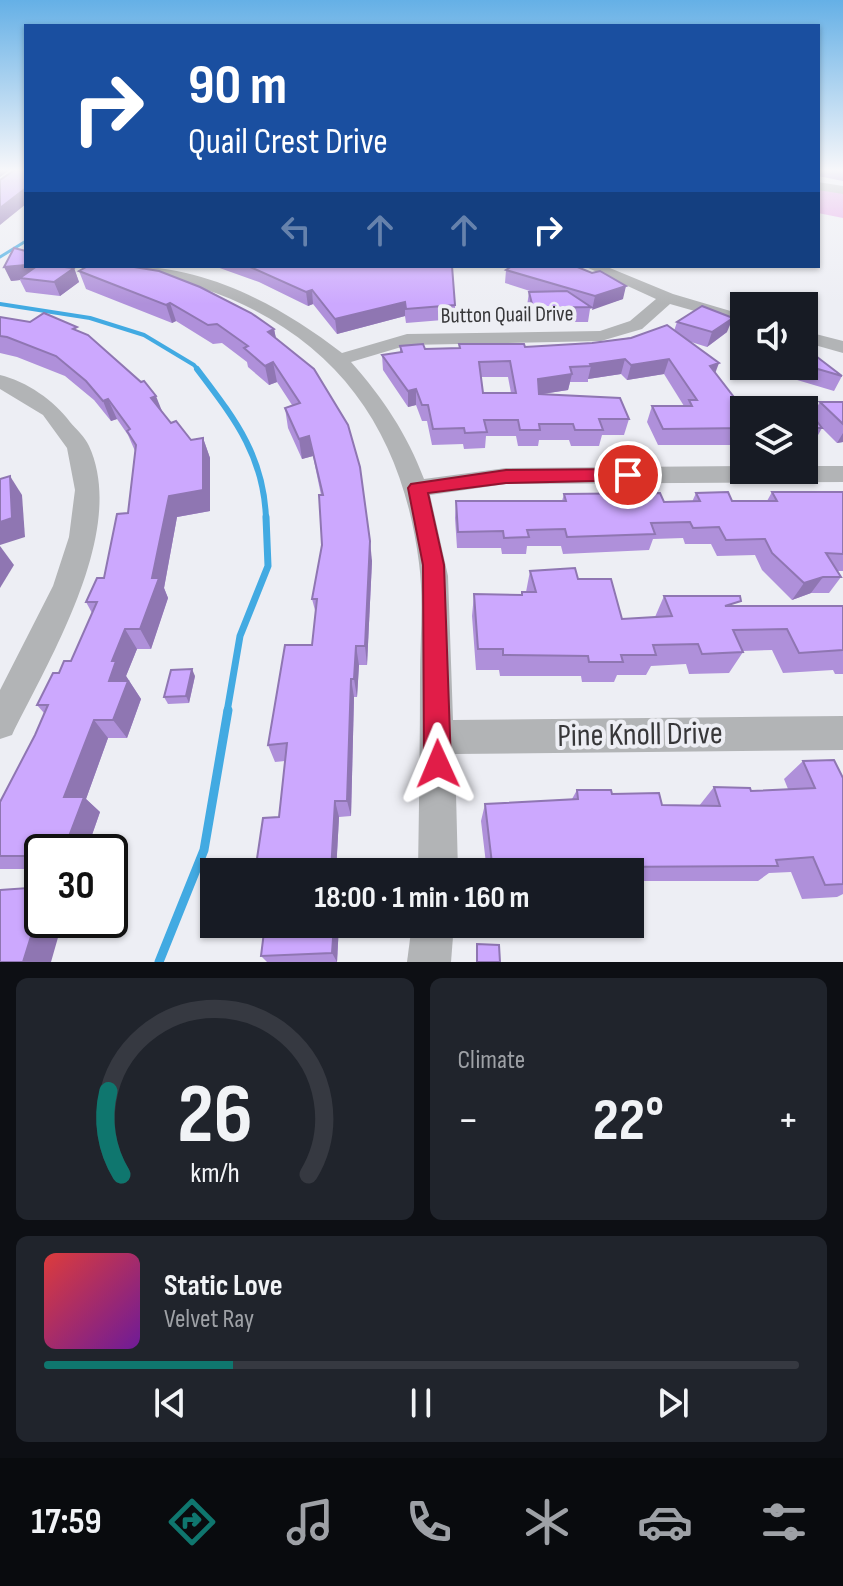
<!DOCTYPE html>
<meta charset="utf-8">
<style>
:root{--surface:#171b24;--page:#20242c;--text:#f1f3f6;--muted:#9ea1a6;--line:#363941;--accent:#0f766e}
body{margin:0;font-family:"Sofia Sans Condensed",sans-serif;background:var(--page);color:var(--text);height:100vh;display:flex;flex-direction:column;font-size:30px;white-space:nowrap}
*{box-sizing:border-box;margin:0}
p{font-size:26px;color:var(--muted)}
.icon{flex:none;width:44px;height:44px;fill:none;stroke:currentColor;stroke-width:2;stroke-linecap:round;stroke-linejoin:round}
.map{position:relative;height:962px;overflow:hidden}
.drawer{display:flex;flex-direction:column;gap:16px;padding:16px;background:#0d0f14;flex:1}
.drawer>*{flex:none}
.top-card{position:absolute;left:24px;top:24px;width:796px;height:244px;border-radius:0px;box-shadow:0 2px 6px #0004;background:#1a4fa0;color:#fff;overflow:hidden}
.controls{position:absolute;left:730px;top:292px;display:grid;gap:16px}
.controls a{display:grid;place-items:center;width:88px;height:88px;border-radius:0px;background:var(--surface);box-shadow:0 2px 6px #0004;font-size:40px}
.speed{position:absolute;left:24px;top:834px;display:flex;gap:16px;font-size:40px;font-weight:700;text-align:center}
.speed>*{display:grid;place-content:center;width:104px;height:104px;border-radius:50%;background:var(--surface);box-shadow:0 2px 6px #0004;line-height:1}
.speed .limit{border:4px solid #111;border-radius:12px;background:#fff;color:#111}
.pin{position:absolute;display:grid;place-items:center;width:68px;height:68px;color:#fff;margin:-34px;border:4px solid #fff;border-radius:50%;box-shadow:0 2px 8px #0007}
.me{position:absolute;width:88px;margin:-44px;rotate:359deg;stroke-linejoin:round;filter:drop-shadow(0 0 6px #0008)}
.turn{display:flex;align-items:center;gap:28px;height:168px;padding:0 32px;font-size:36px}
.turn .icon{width:104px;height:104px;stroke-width:2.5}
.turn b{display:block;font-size:56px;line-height:68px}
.lanes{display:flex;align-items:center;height:76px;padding:0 32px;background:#0003;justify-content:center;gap:40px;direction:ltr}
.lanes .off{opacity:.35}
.big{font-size:60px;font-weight:700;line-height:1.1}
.drawer .widget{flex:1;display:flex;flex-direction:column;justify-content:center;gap:12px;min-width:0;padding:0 28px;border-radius:12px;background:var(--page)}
.drawer .dial{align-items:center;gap:0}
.dial svg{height:208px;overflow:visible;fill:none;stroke:var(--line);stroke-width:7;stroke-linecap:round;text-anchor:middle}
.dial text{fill:var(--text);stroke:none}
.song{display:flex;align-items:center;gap:24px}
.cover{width:96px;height:96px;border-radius:12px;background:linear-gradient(135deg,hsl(0 70% 55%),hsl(280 70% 35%))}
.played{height:8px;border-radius:4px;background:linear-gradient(90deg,var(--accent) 25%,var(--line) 25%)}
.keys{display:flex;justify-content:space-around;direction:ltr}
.heat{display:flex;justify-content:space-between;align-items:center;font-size:44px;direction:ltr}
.drawer .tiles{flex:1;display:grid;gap:16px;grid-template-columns:1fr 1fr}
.widget:last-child{grid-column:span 2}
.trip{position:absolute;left:200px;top:858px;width:444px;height:80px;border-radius:0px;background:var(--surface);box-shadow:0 2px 6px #0004;font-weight:700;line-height:80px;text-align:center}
.tabs{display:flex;height:128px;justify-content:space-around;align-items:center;background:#090b0e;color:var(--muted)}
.tabs .icon{width:56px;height:56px}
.tabs .on{color:var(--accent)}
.tabs b{font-size:36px;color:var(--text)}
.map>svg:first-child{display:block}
.green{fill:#e5a3e8}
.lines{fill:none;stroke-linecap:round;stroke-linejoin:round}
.stream-far4{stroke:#42aae2;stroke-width:3}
.stream-far3{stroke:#42aae2;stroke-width:4}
.stream-far2{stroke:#42aae2;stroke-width:6}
.stream-far1{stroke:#42aae2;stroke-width:7}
.stream{stroke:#42aae2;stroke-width:9}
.minor{fill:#b2b4b6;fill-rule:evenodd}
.wall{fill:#af90da;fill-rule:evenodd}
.shaded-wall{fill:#8f76b2}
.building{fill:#cca8fe;stroke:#8f76b2;stroke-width:2;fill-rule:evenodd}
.route{fill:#e11d48;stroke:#92132f;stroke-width:2}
.labels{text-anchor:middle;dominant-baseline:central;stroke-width:8;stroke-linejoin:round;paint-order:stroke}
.far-street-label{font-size:22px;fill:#373739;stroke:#edeef4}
.near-street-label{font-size:32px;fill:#373739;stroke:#edeef4}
</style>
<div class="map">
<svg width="843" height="962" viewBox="0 0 843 962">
<rect width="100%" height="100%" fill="#edeef4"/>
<path class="green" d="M818,189L843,193V218L818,213Z"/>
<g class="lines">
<path class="stream-far4" d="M0,257L26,241V236"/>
<path class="stream-far3" d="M0,304L90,318L144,335L194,365L199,371"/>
<path class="stream-far2" d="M197,369C234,418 264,455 266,519"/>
<path class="stream-far1" d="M227,712L240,636L268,566L266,517"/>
<path class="stream" d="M159,962L204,850L228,710"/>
<g class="minor">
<path d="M818,182L843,186V194L818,190Z"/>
<path d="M126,266C207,266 280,305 342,353L407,334L600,331L630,321L656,299L584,266H605L673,294L744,315V325L670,304L642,329L601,341L408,345L351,362C383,398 407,434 424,479L506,468L744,466V470H804V466H843V482L506,484L430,495L448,576L453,720L843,716V750L455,754L458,872H418C419,807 420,743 420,678C420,640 424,601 419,563C404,446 352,357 244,305C208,287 168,279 129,269Z"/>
<path d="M804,331L843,341V353L804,342Z"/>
<path d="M0,375C26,381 55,401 70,422C76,429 85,437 89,446C128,531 49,659 12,735L0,739V690L53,586L69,537L75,490L67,448L43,415L0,389Z"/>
<path d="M412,924H454L451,962H407Z"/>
</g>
</g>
<g class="wall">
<path d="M818,169H843V181L818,176Z"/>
<path d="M26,266H65L74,268L79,282L60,296L26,292L20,280L11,281Z"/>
<path d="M214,266H452L455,305V319L406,323L405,316L337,334L313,304L308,306L259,282Z"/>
<path d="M506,270L623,299L590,309L588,322H531L527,306L529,292H533L505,283Z"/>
<path d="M79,271L274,329L276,339L372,561L367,665H359L357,697H354L351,816L339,817L336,872H255L279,817L285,761L275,762L268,745L312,645L316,614L312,599L322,545L321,495L313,456L302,459L288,428L285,408L292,405L277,382L269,385L248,367L247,362L222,343L213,344L176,321L172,323L86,289Z"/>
<path d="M0,317L79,331L162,412L171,423L191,440L203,438L210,458V511L177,517L164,588L168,598L151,649H137L126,676L141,699L127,738H108L86,799L100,812L86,852H42V869H0V802L35,735L44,713L37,705L59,673L71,661L92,613L86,602L104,578L128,513L135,451L128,435L117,419L111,421L94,400L65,376L17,357L0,353Z"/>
<path d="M677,322L727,332L707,347L688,341L737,401L806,407L812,415L820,402H843V442L837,443L822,428L813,444H804V410H744V445H658L647,422L652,406H684L664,374L627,380L621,374L588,379V382H570L568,390L542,394L629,419L624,435H602L599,446H571L569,440H539L538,446H518L516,436H486L485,448L464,449L463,444L432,445L427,421H422L416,405L408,407L383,370L382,355L400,353V346L425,349L525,347L592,343L674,331ZM481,377H508L511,393H483Z"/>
<path d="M804,347L842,376L834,391L757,368V366H804Z"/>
<path d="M772,492H843V571H837L841,577L829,593H811L792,600L762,570L755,555L717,556L711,544H685L683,538L653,539L649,550L563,554L561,546H527L526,554H502L501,548H457L455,518L456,501H562L564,494L664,502H692L696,493L732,501H767Z"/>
<path d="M530,571L578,579L622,619L655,617L664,596L737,606H843V674H835L833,670L783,673L772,650L742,651L743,652L729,673L689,674L686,664L651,666L646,675H617L614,682H582L581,676H500L499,670H476L472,616L474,594L521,595L522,592H526Z"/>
<path d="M195,676L189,703L168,704L164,697Z"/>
<path d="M803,761L843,778V894L837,897L802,899L791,872L769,873L758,881H630V872H487L481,821L485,804L572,799L577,790L612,794L662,805L699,806L714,787L751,791L788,789L784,779Z"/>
<path d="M339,924L337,962H267L261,956Z"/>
</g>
<g class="shaded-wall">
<path d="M0,169H11L0,177Z"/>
<path d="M26,188V204L0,225V208Z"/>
<path d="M26,265V266H65L67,271L74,268L79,282L60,296L54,282L20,278V280L11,281L4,267Z"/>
<path d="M626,286L623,299L592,310L595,296Z"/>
<path d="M312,290L313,304L308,306L306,292Z"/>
<path d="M405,302V316L337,334L335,319Z"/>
<path d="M170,303L176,321L172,323L166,305Z"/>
<path d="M733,318L727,332L707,347L712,332Z"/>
<path d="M274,329L278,348L268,332Z"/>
<path d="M625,359L621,374L588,379L591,366L590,364Z"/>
<path d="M669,359L664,374L627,380L631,365Z"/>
<path d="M273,362L277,382L269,385L265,366Z"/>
<path d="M719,363L713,379L710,366Z"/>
<path d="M572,374L568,390L536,395L538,379Z"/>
<path d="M416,389V405L408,407V391Z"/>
<path d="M156,396L164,416L151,398Z"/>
<path d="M108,399L117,419L111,421L103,401Z"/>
<path d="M843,433V442L837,443Z"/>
<path d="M309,436L313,456L302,459L299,439Z"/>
<path d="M203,438L210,458V511L177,517L164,588L168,598L151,649L140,629L169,496Z"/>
<path d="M10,476L22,495L25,537L0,545V521Z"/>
<path d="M370,541L372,561L367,665L365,646Z"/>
<path d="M0,546L14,565L0,588Z"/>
<path d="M823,577L811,593L792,600L804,583Z"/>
<path d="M125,629L137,649L126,676L141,699L127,738L113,720L109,681L112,661Z"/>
<path d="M356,646L359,665L357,697L354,679Z"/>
<path d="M192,669L195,676L189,703L186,696Z"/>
<path d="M351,679L354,697L351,816L347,801Z"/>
<path d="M94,720L108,738L86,799L100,812L86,852H63L64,797Z"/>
<path d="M335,801L339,817L336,872H331Z"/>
<path d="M42,901V920H63L51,962H23Z"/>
<path d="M334,924H339L337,962L332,953Z"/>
</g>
<g class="building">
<path d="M16,169H26V188L0,208V180Z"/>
<path d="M14,248L26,251V265L4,267Z"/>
<path d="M37,266H55L74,268L54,282L20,278Z"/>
<path d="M88,266H128L159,271L200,287L251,313L274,329L268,332L314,369L348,425L360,467L370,541L365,646H356L354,679H351L347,801H335L331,872H255L263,818L279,817L287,743L268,745L285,645H312L317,599H312L322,545L319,495H323L309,436L299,439L285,408L300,403L273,362L265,366L244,348L248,346L217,324L208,325L170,303L166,305L79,271Z"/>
<path d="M248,266H452L455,305L406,309L405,302L335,319L312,290L306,292Z"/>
<path d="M512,266H575L592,273L600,271L626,286L595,296L506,270Z"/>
<path d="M567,291L591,307L533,308L529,292Z"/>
<path d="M702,306L733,318L712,332L677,322Z"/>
<path d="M44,313L77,327L73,329L88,335L141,382L144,381L156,396L151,398L171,423L176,421L191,440L203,438V490L169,496L152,578H159L140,629H125L112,661H116L109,681H128L113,720H94L64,797H84L63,852H42V856H0V802L35,735L48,705H37L53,673H59L64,661H71L97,602H86L97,578H104L117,514L128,513L136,445L127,431L130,429L108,399L103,401L86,381L56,356L7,337L0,336V317L30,322Z"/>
<path d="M667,325L719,363L710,366L737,401H808L806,407L822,428H804V410H744V428L663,429L652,406H692L689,400H697L669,359L631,365L625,359L590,364L591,366L570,367L572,374L538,379L539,394L620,398L629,419H599L603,430H575L573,424H539L540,430H520L518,420H484L487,432L465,433L464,428L433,429L428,405H422L416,389L408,391L382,355L402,352L400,346L423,344L425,349L460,348L459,344H524L525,347L592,343L631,338ZM510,361L516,393H483L479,362Z"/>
<path d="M804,347L842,376L804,365Z"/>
<path d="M820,402H843V424Z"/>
<path d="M10,476L12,518L0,522V479Z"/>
<path d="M728,492L732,501H777L772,492H843V554L826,553L841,577H823L804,583L772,553L765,539L726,540L719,527L693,528L690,522L651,523L655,534L567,537L565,529L527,530L529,537L504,538L503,531L458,532L456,501H566L564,494L660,493L664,502L700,501L696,493Z"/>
<path d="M575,568L578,579H611L622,619L672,616L664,596H740L741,601L725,606H843V650L799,653L787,629L733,630L743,652L702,654L698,644L653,645L656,655H621L623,662H589L588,656L503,655V649H478L474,594L522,595V592H536L530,571Z"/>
<path d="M192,669L186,696L164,697L171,670Z"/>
<path d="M834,760L843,778V884L825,885L813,857L776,860L778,866L605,867L606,871L589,872H493L485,804L578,799L577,790H611L612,794L659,793L662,805L720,806L714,787L750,788L751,791L815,788L803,761Z"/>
<path d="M42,887V901L23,962H0V890Z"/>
<path d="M265,924H334L332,953L261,956Z"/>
<path d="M477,944L499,945L500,962H477Z"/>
</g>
<linearGradient id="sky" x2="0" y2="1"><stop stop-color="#65b0e6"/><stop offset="0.56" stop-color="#f7f7fa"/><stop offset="1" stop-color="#f7f7fa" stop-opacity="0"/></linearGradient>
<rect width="843" height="304" fill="url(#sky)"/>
<path class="route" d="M628,469L635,471L637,475L635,480L506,483L428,493L444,565L451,764L447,774L438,778L428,774L424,764L423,565L408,488L411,484L506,470Z"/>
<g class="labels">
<g class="far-street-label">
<text transform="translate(507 315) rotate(-1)">Button Quail Drive</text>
</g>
<g class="near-street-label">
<text transform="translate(640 735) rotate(-1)">Pine Knoll Drive</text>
</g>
</g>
</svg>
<div class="controls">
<a><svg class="icon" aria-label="sound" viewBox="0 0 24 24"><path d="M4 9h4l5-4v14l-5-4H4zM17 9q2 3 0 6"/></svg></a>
<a><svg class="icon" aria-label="layers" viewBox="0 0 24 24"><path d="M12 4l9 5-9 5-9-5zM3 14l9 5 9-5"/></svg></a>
</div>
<div class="speed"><div class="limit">30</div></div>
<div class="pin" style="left:628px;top:475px;background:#d93025"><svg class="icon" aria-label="arrive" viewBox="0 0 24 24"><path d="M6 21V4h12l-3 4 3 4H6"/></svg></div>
<svg class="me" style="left:438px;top:764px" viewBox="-20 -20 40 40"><path d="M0-17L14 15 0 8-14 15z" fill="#e11d48" stroke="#fff" stroke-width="4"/></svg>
<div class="trip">18:00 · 1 min · 160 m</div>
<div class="top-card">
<div class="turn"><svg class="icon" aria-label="right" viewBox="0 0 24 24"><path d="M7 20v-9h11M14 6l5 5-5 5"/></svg><div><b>90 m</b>Quail Crest Drive</div></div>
<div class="lanes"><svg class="icon off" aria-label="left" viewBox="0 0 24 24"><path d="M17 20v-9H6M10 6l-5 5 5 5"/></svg><svg class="icon off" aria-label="ahead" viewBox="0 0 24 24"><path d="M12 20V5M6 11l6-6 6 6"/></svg><svg class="icon off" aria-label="ahead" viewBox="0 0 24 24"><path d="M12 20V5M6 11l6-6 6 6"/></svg><svg class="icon" aria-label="right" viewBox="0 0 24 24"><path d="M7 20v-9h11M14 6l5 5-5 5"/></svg></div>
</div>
</div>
<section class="drawer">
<div class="tiles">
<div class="widget dial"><svg viewBox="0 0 100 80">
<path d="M14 69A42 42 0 1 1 86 69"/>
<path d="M14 69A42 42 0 0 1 9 37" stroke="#0f766e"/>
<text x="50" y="56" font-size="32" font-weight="700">26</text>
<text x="50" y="72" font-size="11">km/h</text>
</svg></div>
<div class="widget"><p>Climate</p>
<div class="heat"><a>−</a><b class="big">22°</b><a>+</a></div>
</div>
<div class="widget">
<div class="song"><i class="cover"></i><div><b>Static Love</b><p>Velvet Ray</p></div></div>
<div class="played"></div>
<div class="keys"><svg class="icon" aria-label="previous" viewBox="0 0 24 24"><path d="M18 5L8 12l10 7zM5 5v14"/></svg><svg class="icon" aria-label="pause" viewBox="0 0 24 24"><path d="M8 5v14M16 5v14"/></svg><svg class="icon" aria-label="next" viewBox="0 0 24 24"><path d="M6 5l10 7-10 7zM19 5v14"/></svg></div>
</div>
</div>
</section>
<nav class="tabs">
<b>17:59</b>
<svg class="icon on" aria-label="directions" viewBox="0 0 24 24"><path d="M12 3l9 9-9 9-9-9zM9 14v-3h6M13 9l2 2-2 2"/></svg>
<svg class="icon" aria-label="music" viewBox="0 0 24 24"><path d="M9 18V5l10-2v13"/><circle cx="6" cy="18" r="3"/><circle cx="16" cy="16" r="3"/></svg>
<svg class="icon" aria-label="phone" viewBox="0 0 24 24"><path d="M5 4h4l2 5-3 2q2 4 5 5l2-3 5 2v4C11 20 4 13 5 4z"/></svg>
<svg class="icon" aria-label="climate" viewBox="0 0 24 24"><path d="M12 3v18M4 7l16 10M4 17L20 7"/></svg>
<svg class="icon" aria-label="car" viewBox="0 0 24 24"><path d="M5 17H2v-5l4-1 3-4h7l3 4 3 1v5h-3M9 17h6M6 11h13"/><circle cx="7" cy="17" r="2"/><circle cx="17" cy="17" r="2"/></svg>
<svg class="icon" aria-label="filters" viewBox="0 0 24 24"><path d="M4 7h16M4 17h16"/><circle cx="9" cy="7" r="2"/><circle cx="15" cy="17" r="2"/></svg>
</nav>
